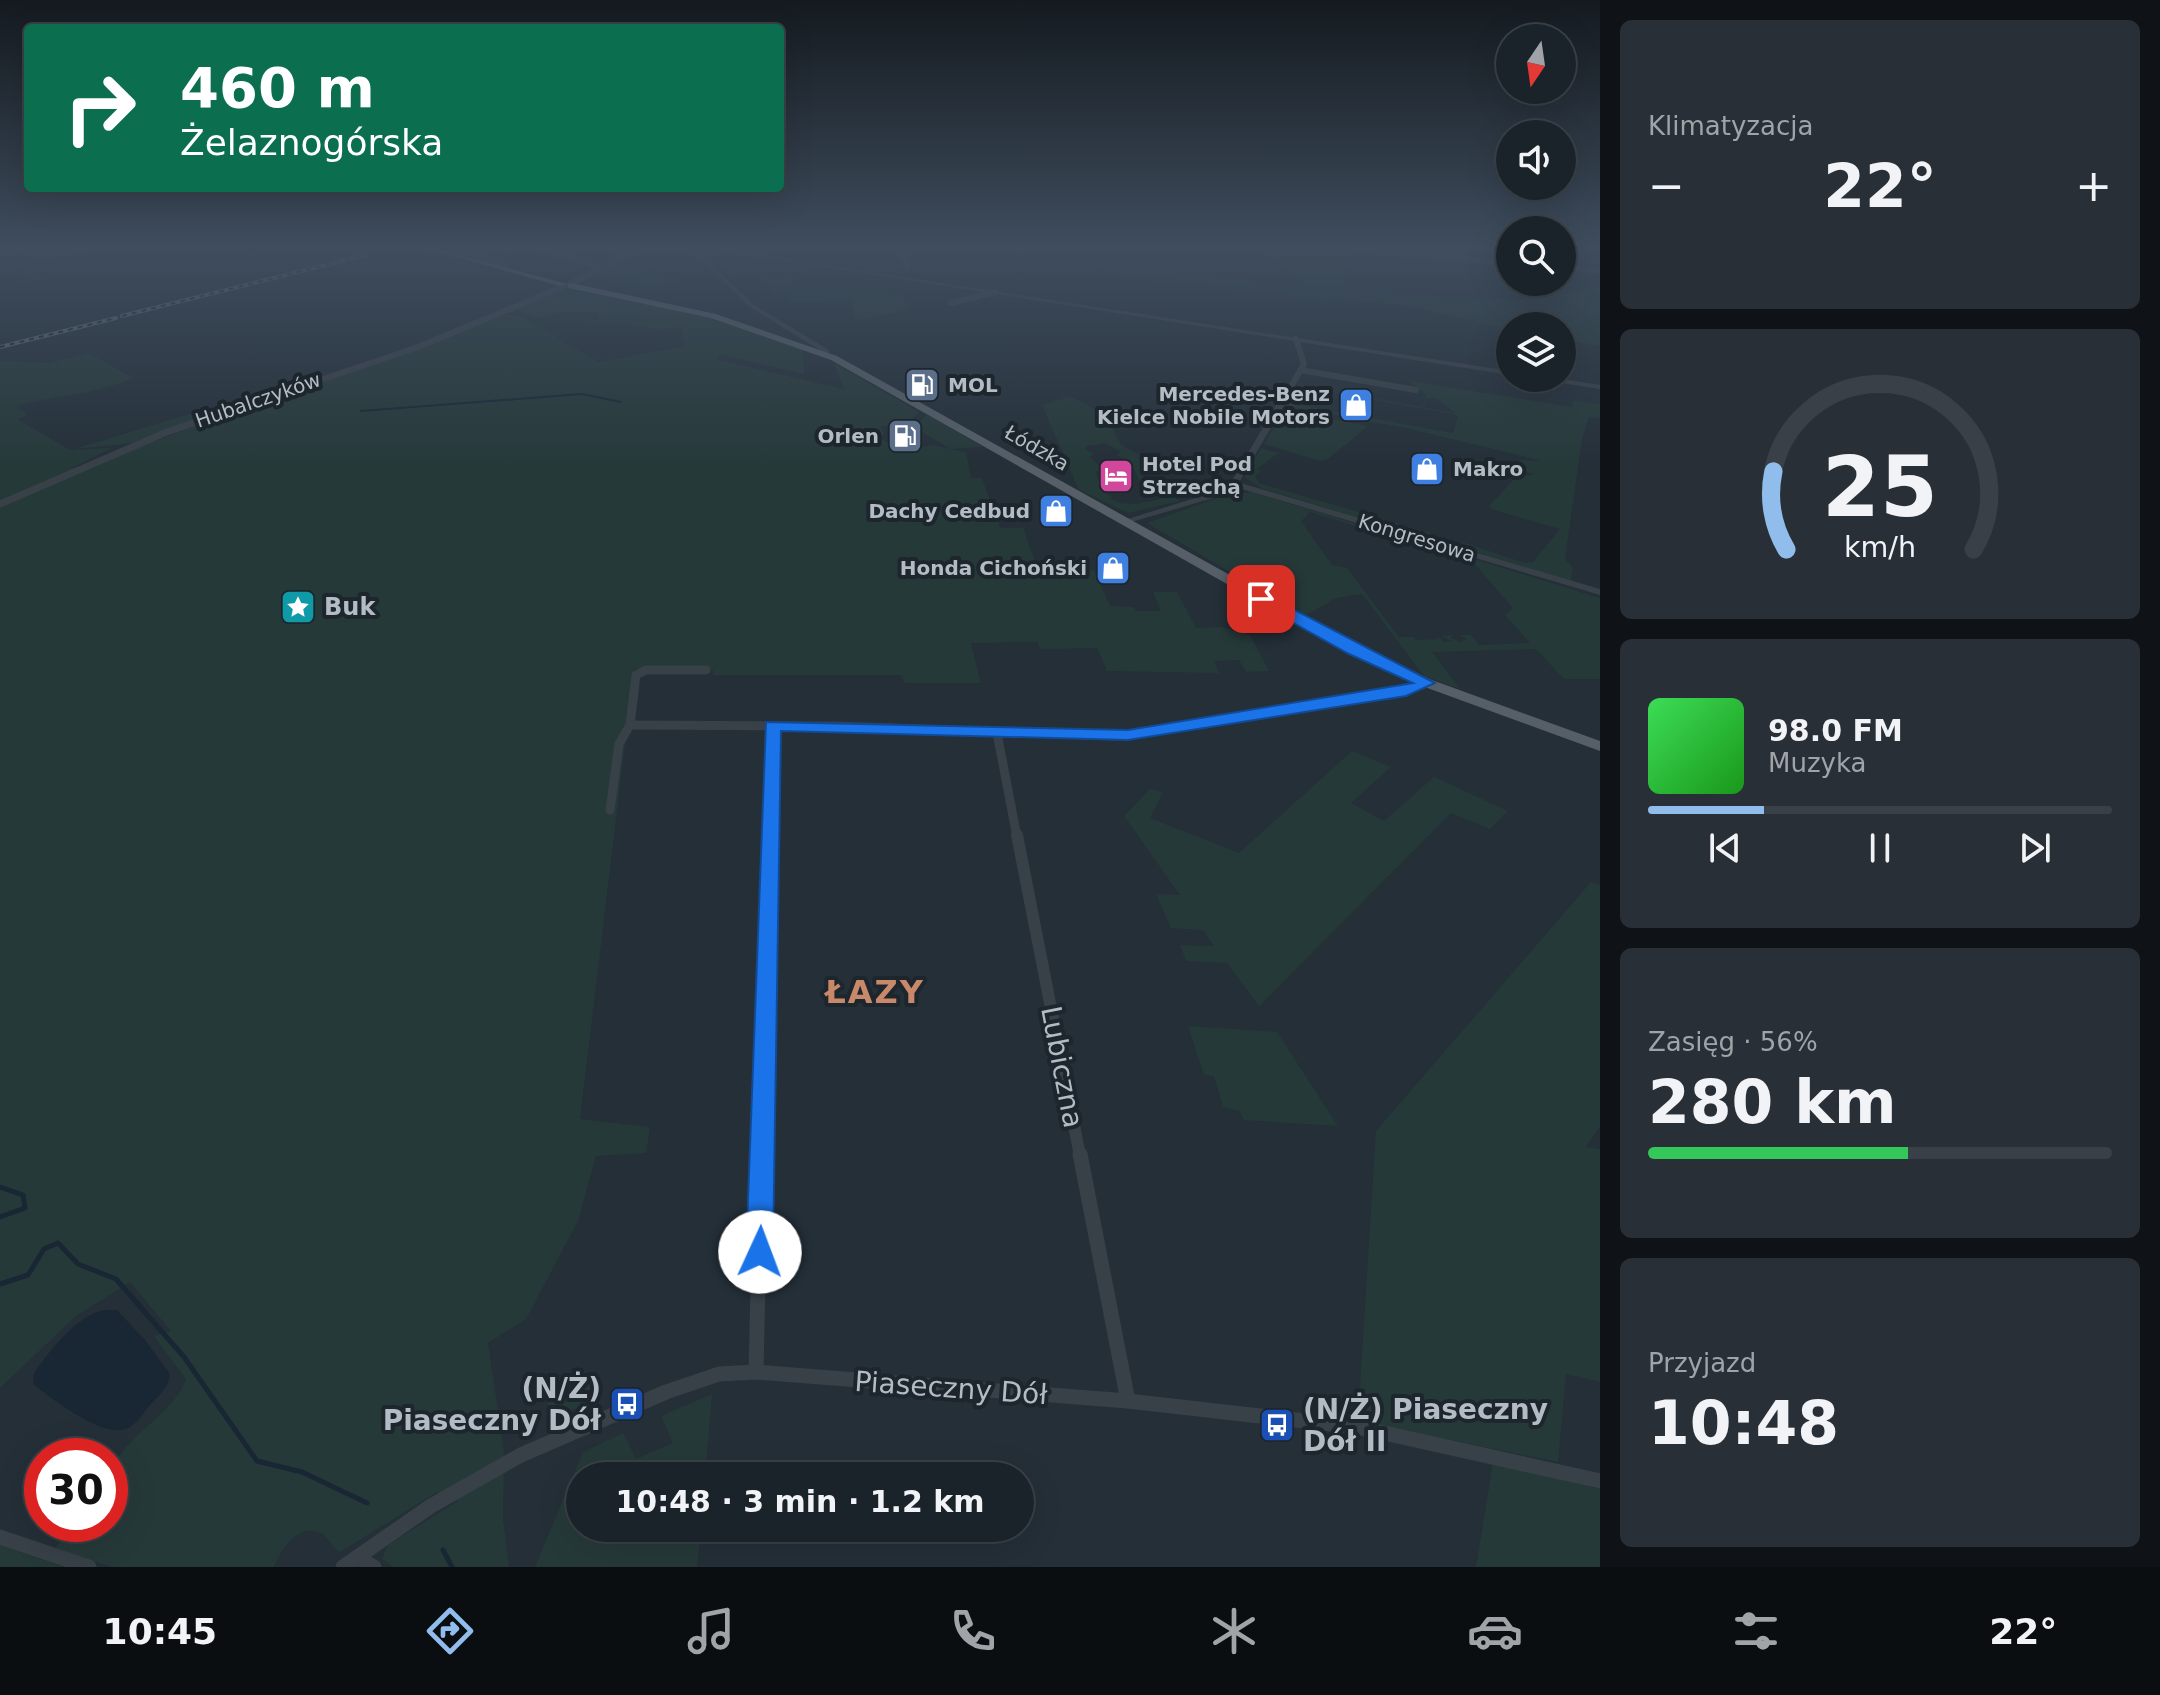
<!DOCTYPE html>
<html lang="pl">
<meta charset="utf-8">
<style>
:root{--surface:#1b232a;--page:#282f36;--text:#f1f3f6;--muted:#a0a4a8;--line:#394047;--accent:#90bdec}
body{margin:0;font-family:"DejaVu Sans",sans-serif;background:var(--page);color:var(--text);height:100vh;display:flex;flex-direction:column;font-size:30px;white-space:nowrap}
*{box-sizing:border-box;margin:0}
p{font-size:26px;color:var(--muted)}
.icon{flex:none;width:44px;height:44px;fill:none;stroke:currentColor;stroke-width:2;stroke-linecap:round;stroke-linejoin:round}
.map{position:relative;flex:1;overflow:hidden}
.drawer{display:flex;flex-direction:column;gap:20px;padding:20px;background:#0f1317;width:560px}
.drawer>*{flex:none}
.banner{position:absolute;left:24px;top:24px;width:760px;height:168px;border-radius:8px;box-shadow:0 8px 32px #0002,0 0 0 2px var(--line);background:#0b6e4f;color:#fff;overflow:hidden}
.needle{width:52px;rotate:193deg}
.tools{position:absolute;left:1496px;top:24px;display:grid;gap:16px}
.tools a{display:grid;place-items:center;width:80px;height:80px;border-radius:50%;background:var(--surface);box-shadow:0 8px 32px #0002,0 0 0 2px var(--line);font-size:40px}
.speed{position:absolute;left:24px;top:1438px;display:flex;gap:16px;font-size:40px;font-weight:700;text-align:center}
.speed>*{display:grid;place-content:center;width:104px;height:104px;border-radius:50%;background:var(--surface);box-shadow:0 8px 32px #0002,0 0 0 2px var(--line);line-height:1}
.speed .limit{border:12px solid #d22;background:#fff;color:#111}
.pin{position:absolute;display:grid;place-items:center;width:68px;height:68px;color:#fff;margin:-34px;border-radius:16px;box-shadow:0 4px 12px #0006}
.me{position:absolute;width:88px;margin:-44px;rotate:2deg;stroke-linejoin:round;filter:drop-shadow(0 0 6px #0008)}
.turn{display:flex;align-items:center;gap:28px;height:168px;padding:0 24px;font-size:36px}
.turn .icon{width:104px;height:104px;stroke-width:2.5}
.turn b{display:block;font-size:56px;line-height:68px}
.big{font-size:60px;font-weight:700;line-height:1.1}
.drawer .card{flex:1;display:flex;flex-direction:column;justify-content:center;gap:12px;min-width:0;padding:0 28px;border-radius:12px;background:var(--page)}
.drawer .dial{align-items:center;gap:0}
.dial svg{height:208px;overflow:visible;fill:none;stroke:var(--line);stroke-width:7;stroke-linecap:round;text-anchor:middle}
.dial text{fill:var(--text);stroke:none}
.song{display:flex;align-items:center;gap:24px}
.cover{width:96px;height:96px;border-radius:12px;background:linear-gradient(135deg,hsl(130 70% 55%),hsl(120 70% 35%))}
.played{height:8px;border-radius:4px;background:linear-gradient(90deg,var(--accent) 25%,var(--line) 25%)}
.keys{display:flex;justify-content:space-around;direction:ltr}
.heat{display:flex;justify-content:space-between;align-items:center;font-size:44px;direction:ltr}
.charge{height:12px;border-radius:6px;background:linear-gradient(90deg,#34c759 56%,var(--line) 0)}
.trip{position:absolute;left:566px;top:1462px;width:468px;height:80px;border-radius:40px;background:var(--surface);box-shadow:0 8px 32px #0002,0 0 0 2px var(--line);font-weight:700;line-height:80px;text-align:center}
.tabs{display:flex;height:128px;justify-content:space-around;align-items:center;background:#0b0e11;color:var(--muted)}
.tabs .icon{width:56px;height:56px}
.tabs .current{color:var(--accent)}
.tabs b{font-size:36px;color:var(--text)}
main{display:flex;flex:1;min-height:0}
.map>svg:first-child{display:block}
.green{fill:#263939}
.water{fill:#192734}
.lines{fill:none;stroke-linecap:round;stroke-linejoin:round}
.stream-far1{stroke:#192734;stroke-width:2}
.stream{stroke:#192734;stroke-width:5}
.minor-far4{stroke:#384048;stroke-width:6}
.minor-far3{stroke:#384048;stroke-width:7}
.minor-far2{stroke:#384048;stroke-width:9}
.minor-far1{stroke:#384048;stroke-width:12}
.minor{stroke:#384048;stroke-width:15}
.tertiary{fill:#384048;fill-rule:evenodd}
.primary{fill:#565f68;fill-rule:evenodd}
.rail-casing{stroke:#5a656f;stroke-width:4}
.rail{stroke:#1d252d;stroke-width:2;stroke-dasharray:5;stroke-linecap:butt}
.route{fill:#1a73e8;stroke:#114b97;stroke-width:2}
.labels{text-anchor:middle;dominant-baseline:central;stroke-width:8;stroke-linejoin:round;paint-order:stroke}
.far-poi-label{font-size:20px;font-weight:bold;fill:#b3bbc4;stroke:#1d252d;text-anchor:end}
.far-street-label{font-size:20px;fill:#b3bbc4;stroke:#1d252d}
.poi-label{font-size:24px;font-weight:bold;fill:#b3bbc4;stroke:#1d252d;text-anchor:start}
.near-street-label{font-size:28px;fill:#b3bbc4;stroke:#1d252d}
.near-poi-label{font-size:28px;font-weight:bold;fill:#b3bbc4;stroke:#1d252d;text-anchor:end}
.district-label{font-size:32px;font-weight:bold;letter-spacing:2px;fill:#c8896a;stroke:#1d252d}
</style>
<main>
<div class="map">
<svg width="1600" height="1567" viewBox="0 0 1600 1567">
<rect width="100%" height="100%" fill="#242f38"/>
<g class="green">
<path d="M23,248H92L10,268L47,277L4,286L36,277L0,271V264L31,252L23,250L8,256L0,253Z"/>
<path d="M1265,248L1346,249L1345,252L1350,253L1341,292L1529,300L1600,287V294L1593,296L1600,300V346L1562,340V326H1510V330L1417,308L1330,298L1328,301L1102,274L1104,270L1096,269L1099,263L1305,287Z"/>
<path d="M709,250L719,251L720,258H730L734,274H770V279H785L786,274H795L797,285L829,286L830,289L851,292L850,284H874L876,289H886L888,295L903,294L909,310L860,320L855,317L851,301L789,302V295L773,294L771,284H761V277L731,278L703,252Z"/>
<path d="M640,262L659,265L642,275L680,278L653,290L593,277L620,263L631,265Z"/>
<path d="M564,289L709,316L803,348L804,374L718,354V360L844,389L834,363L919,412L912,420L880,427L884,432L881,439L904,451L932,445L966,452L971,478H982L1000,528H1023L1039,572L1094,570L1110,606L1134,607L1136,611H1161L1153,592H1177L1196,628L1222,627L1250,635L1269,671L1246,672L1239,660L1214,661L1219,673L1107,671L1097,648L1040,649L1037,642L971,643L981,683H905L901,675H713V670L634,669L580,1119L650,1127L646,1153L596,1156L578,1221L526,1319L488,1343L504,1452L503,1520L509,1567H393L382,1559L388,1545L458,1501L437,1492L340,1552C332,1548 329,1538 322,1534C298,1521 281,1550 274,1567H112L55,1549L73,1524H110C110,1509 106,1486 110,1473C123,1436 175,1413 186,1379L154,1336L171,1331L130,1282L76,1316L0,1388V361L49,363L89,353L133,378C95,395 55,395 17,406L28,415L17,419L70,450L112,448L72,468L99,463L280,393L403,355L501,314L520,316L598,362L685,346L682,327L658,330L628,324L585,323L598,319L597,312H563L535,319L515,309Z"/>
<path d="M1410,381L1572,407L1574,400L1600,404V418L1589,417L1582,439L1565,559L1573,568L1571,581L1453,545L1462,542L1525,563L1533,562L1560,529L1493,510L1489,506L1517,476L1535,475L1514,467L1519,460L1542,461L1406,428L1286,406L1289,403L1453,433L1458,417L1453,414C1404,406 1356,396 1307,388H1301L1295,399L1299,401L1289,400L1300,385L1455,413L1436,398H1426L1424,404L1428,406L1419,405L1423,404L1426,395Z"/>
<path d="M1069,397L1082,401L1109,421L1121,445L1145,458L1143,462L1154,468L1140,476L1152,481L1144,484L1169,492L1149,499L1132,466L1125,469L1122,464L1126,460L1117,455L1121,452L1105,443L1087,446L1085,449L1094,454L1089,457L1104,469L1095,472L1106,494L1112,496L1110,498C1127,511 1154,499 1173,496L1180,501L1128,513L1079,490L1042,405Z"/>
<path d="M239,399L241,403L134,443L74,449Z"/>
<path d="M1285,410L1368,426L1328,459L1320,461L1264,444Z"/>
<path d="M927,414L983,447L951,449L914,428Z"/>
<path d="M1261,448L1282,454H1277L1257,469L1261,471L1255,476L1259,483L1431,533L1437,538L1432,540L1261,488L1244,477Z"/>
<path d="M1251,492L1426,545L1423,547L1310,512L1301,521L1332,565L1347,568L1399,637H1414L1416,640L1439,639L1438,636L1444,642L1452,641L1441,636L1453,635L1451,638L1459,642L1467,640L1459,635H1471L1479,645L1530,643L1505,615L1513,608L1471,560L1448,555L1451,552L1600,598V679H1564L1536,649L1432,652L1460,689L1424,676L1362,594L1336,598L1305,616L1147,523L1223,496Z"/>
<path d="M1352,751L1391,767L1351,803L1384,821L1434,777L1508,811L1490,829L1451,813L1259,1006L1227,963L1186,961L1180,945L1214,946L1203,930L1171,928L1156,894L1180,895L1124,816L1150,789L1163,792L1150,818L1239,853Z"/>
<path d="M1591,882L1600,885V1126L1586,1147L1600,1149V1382L1566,1374L1558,1462L1358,1421L1376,1131Z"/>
<path d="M1188,1026L1277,1032L1338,1126L1244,1120L1239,1111L1223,1107L1214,1076L1204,1075Z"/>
<path d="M590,1384L591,1406L548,1414V1392Z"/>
<path d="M712,1394L705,1476H580V1528H701L697,1567H535L583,1452L623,1433L636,1459L673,1443L661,1416Z"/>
<path d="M1493,1463L1600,1489V1567H1476Z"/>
<path d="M0,1545L64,1567H0Z"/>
</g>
<path class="water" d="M104,1310H117L145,1340L170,1374C169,1387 159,1396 150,1405C144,1412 137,1424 128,1428C104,1440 53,1399 34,1385L33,1375C48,1352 76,1316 104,1310Z"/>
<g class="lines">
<path class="stream-far1" d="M361,411L582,394L621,402"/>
<g class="stream">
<path d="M0,1187L23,1195L25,1208L0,1217"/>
<path d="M0,1284L28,1275L44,1249L58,1243L78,1264L116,1279L184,1357L257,1461L302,1472L367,1503"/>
<path d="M443,1550L452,1567"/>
</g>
<g class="minor-far4">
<path d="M451,248L505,264"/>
<path d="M543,248L604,269"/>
<path d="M609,248L630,255"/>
<path d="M900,248L907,268"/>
<path d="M1342,248L1510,263"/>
<path d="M648,249H685"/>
<path d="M1562,267L1600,271"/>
<path d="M571,283L635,252L654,248"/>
<path d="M951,303L996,292"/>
<path d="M1300,370L1416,390"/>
<path d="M270,397L418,347L565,286"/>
<path d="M1285,397L1304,364L1296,339"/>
</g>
<g class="minor-far3">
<path d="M1234,484L1286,395"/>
<path d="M0,504L167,432L275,395"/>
</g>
<g class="minor-far2">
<path d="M630,725L839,726L1115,736L1406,691L1427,683"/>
<path d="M997,733L1017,837"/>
<path d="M610,810L619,744L630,725L636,675L646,670H706"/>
<path d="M769,837L772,726"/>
</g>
<g class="minor-far1">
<path d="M1017,835L1080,1156"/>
<path d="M761,1156L769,835"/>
</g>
<g class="minor">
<path d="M1080,1154L1128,1401"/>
<path d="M756,1372L761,1154"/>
<path d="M0,1537L89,1567"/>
<path d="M358,1558L374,1567"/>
<path d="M343,1567L431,1506L521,1455L666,1392L719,1374L756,1372L1128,1401L1357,1427L1600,1481"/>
</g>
<g class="tertiary">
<path d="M704,248H716L1510,371V375Z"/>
<path d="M692,250H696L754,305L829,350L828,356H822L823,352L750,307L692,252Z"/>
<path d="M1538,378H1556L1600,385V389L1542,380Z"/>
<path d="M1234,481L1600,589V595L1235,487L1227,494L1128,523L1125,524L1121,521L1221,490Z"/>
</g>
<g class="primary">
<path d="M424,248H435L567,284L560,286Z"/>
<path d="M571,283L716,314L837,356L1359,647L1432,680L1600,741V751L1422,686L1349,653L831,360L711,318L568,288V284Z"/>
</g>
<g class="rail-casing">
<g id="rail">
<path d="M122,316L366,255"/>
<path d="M0,347L116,318"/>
</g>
</g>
<use href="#rail" class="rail"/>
</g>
<linearGradient id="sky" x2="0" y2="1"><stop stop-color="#141a1f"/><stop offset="0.53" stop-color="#3f4d5e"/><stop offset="1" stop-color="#3f4d5e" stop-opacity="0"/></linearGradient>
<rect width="1600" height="467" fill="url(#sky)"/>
<path class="route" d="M1256,595H1266L1435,683L1406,696L1128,740L781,731L773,1252L769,1260L760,1264L750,1260L746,1252L766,722L1128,730L1413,683L1349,654L1256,602Z"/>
<defs>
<g id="fuel-square" transform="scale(1.8)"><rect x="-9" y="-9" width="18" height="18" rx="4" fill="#5c6f8a" stroke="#1d252d"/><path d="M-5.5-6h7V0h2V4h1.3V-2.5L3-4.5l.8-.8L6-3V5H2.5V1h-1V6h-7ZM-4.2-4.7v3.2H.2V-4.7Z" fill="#fff"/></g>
<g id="shop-square" transform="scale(1.8)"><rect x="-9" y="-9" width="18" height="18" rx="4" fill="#3f7fe0" stroke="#1d252d"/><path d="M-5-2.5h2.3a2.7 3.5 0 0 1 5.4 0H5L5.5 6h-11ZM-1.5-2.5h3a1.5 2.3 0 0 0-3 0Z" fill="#fff"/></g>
<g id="hotel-square" transform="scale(1.8)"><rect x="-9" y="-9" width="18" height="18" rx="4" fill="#d1479c" stroke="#1d252d"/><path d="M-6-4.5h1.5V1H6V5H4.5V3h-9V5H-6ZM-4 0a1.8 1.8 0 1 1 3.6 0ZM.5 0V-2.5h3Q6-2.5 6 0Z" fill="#fff"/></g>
<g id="sight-square" transform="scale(1.8)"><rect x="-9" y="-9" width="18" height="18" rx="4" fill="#0f9aa8" stroke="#1d252d"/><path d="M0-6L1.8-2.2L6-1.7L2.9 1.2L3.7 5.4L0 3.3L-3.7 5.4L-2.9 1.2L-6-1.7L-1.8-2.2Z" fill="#fff"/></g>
<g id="bus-square" transform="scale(1.8)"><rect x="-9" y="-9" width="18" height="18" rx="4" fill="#1a4fb4" stroke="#1d252d"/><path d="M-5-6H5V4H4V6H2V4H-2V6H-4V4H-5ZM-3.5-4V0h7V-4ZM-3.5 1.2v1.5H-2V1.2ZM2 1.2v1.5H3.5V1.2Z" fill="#fff"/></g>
</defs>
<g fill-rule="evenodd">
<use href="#fuel-square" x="922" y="385"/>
<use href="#shop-square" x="1356" y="405"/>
<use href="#fuel-square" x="905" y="436"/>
<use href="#shop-square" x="1427" y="469"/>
<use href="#hotel-square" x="1116" y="476"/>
<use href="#shop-square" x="1056" y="511"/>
<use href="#shop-square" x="1113" y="568"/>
<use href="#sight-square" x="298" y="607"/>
<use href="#bus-square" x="627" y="1404"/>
<use href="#bus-square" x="1277" y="1425"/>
</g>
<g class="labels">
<g class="far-poi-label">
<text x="948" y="385" text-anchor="start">MOL</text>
<text x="1330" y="394">Mercedes-Benz<tspan x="1330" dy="23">Kielce Nobile Motors</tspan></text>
<text x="879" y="436">Orlen</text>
<text x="1142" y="464" text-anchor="start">Hotel Pod<tspan x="1142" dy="23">Strzechą</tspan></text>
<text x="1453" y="469" text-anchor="start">Makro</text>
<text x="1030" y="511">Dachy Cedbud</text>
<text x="1087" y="568">Honda Cichoński</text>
</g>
<g class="far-street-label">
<text transform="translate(258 400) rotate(-19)">Hubalczyków</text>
<text transform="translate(1037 448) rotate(30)">Łódzka</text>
<text transform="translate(1417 538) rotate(17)">Kongresowa</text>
</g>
<g class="poi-label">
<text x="324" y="607">Buk</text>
</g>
<g class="near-street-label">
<text transform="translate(1062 1067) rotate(79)">Lubiczna</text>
<text transform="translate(951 1388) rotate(4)">Piaseczny Dół</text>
</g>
<g class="near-poi-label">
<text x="601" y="1388">(N/Ż)<tspan x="601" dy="32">Piaseczny Dół</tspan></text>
<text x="1303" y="1409" text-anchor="start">(N/Ż) Piaseczny<tspan x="1303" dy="32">Dół II</tspan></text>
</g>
<g class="district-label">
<text x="875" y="992">ŁAZY</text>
</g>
</g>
</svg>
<div class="tools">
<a><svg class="needle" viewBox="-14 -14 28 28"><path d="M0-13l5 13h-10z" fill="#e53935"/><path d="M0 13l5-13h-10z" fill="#a0a4a8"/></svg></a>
<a><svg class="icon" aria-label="sound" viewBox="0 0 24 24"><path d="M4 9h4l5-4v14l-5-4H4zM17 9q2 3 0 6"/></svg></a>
<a><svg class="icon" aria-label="search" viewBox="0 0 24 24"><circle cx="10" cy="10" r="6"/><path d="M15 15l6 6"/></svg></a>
<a><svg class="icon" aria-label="layers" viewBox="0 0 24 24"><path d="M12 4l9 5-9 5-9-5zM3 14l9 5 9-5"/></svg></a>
</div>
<div class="speed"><div class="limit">30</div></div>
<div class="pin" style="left:1261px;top:599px;background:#d93025"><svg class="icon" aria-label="arrive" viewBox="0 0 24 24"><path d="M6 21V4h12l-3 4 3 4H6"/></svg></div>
<svg class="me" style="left:760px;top:1252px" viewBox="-20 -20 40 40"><circle r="19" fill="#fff"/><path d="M0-13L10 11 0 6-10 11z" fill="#1a73e8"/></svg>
<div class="trip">10:48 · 3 min · 1.2 km</div>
<div class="banner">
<div class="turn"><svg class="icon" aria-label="right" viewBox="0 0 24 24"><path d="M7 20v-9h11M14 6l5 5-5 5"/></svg><div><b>460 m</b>Żelaznogórska</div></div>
</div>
</div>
<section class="drawer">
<div class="card"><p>Klimatyzacja</p>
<div class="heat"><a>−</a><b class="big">22°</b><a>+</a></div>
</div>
<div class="card dial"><svg viewBox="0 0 100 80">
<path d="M14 69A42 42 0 1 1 86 69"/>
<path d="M14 69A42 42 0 0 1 9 39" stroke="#90bdec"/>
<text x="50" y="56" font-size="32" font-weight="700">25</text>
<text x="50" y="72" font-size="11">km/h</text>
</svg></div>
<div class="card">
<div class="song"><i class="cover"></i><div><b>98.0 FM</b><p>Muzyka</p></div></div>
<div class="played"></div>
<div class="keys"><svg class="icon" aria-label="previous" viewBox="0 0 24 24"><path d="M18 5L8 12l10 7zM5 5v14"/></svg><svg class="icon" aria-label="pause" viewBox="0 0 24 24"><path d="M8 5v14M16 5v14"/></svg><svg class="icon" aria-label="next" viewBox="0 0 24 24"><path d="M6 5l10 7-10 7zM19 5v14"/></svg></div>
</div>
<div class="card"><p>Zasięg · 56%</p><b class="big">280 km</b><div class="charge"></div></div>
<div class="card"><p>Przyjazd</p><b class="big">10:48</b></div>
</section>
</main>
<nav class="tabs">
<b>10:45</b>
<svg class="icon current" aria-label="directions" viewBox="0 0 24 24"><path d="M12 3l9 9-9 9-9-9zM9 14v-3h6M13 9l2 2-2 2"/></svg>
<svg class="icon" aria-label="music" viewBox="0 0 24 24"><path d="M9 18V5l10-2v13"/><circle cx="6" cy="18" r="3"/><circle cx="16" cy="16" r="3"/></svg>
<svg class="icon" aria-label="phone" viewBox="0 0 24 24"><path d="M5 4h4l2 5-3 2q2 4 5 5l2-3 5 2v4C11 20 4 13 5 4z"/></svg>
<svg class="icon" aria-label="climate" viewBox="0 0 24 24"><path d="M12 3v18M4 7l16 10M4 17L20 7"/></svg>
<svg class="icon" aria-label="car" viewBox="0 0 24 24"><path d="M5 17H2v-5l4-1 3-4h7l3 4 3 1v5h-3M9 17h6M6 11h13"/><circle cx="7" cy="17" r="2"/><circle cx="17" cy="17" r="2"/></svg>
<svg class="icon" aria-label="filters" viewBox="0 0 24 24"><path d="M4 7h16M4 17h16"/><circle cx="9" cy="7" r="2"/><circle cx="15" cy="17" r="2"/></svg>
<b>22°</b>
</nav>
